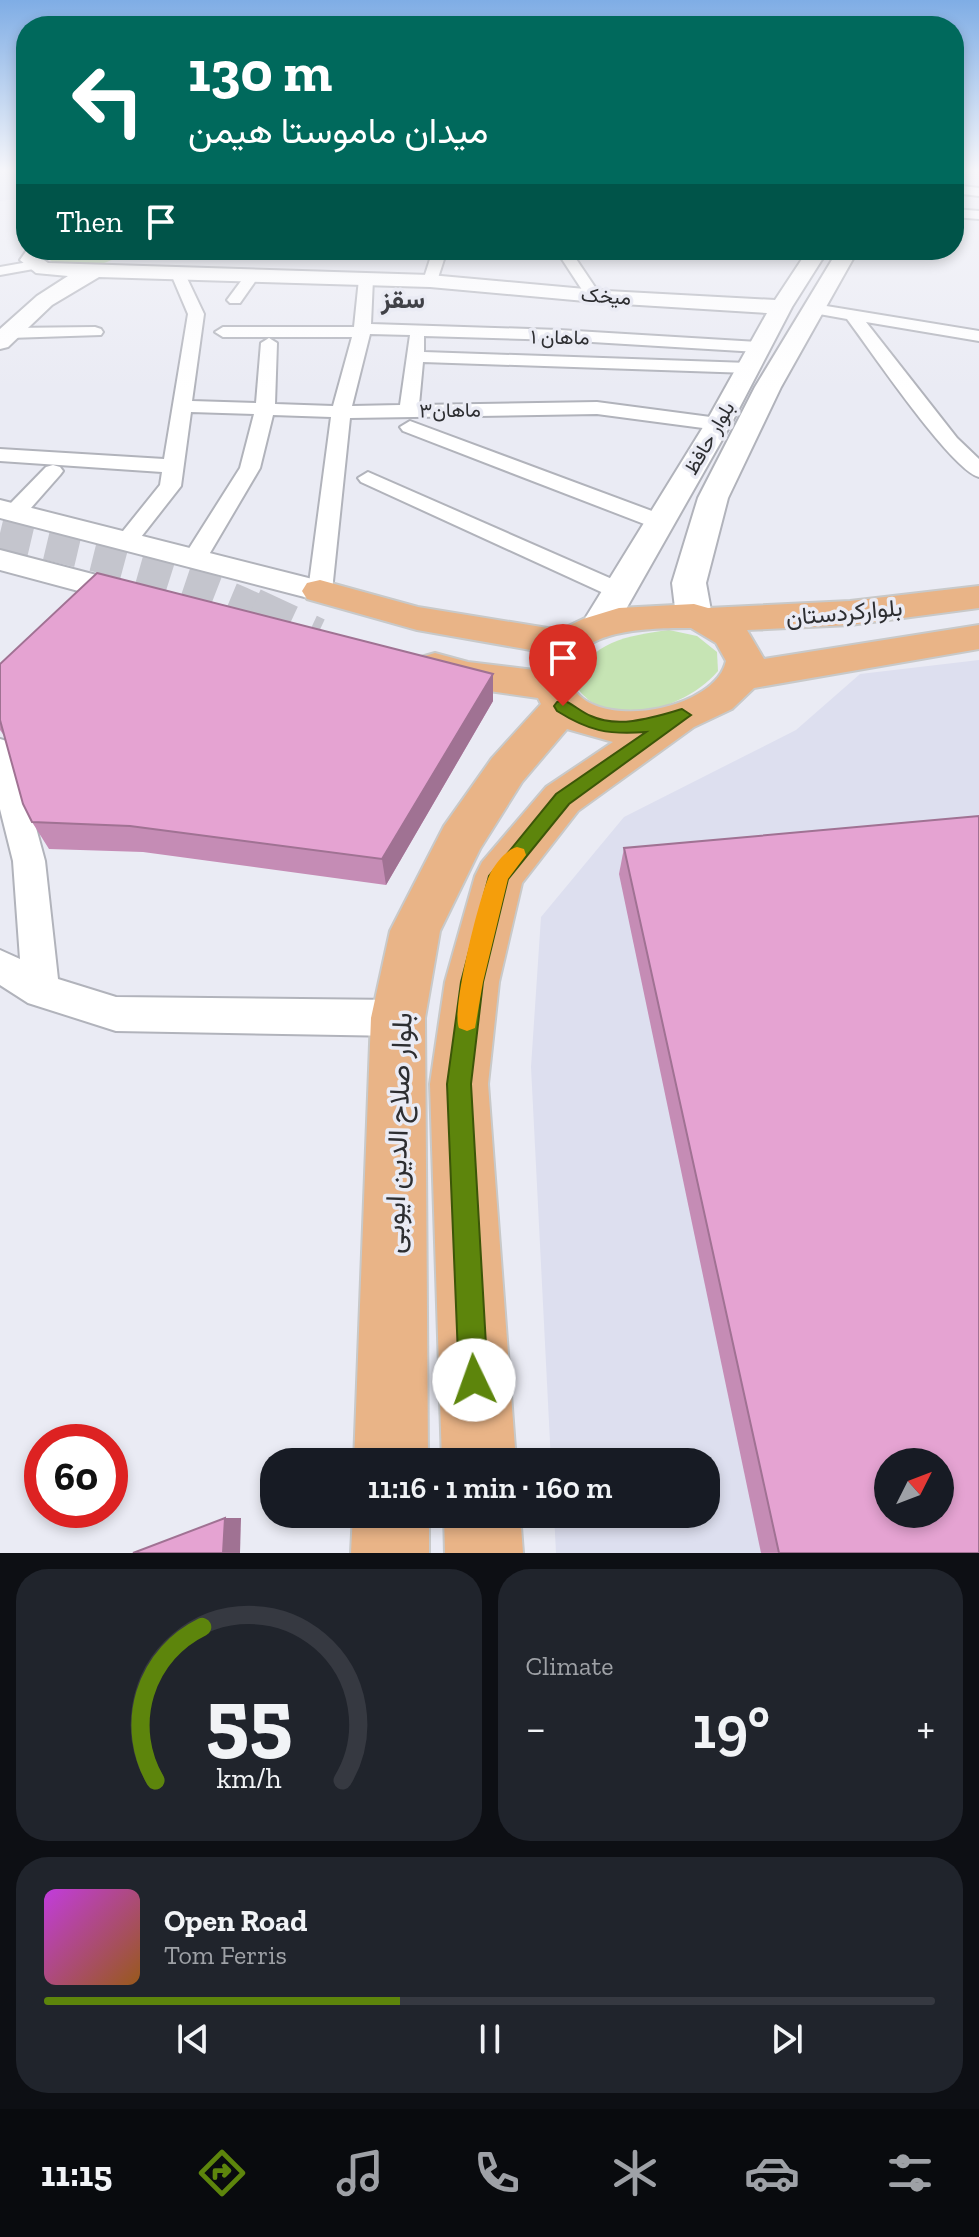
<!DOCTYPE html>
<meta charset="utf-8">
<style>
:root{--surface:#171b24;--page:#20242c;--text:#f1f3f6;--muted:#9ea1a6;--line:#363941;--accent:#5d850c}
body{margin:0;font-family:"Zilla Slab",Vazirmatn,serif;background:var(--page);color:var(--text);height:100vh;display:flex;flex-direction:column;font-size:30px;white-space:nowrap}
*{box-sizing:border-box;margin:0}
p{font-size:26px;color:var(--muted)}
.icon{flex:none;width:44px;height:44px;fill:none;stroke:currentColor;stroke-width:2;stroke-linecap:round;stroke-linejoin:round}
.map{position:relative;height:1553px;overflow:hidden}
.drawer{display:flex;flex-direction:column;gap:16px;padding:16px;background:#0d0f14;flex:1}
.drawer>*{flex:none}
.guide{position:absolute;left:16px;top:16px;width:948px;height:244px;border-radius:32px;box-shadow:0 4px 12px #0003;background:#00695c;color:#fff;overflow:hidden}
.needle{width:52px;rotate:48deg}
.fabs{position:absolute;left:874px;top:1448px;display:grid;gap:16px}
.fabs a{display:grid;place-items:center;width:80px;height:80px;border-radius:50%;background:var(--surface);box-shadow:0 4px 12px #0003;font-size:40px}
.speed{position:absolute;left:24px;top:1424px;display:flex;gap:16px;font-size:40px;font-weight:700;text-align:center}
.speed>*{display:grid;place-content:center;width:104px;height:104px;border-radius:50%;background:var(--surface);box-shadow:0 4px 12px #0003;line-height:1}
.speed .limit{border:12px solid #d22;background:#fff;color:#111}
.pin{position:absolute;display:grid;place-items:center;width:68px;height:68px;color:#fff;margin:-82px -34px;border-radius:50% 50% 50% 0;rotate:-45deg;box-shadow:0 0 8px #0007}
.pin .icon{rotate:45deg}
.me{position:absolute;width:88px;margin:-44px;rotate:357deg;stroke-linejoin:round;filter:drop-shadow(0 0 6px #0008)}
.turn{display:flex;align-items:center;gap:28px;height:168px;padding:0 40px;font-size:36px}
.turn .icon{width:104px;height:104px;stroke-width:2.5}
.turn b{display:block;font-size:56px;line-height:68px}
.then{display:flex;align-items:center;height:76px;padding:0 40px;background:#0003;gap:16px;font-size:30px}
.big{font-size:60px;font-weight:600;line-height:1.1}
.drawer .card{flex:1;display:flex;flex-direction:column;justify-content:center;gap:12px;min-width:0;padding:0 28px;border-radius:32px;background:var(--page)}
.drawer .dial{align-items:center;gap:0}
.dial svg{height:208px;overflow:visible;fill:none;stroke:var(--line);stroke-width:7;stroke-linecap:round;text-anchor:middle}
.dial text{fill:var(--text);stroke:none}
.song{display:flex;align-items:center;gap:24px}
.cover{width:96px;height:96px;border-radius:12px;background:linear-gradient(135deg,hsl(290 70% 55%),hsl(30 70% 35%))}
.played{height:8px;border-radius:4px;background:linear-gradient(90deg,var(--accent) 40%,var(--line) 40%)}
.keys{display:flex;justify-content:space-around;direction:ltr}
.heat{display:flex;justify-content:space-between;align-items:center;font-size:44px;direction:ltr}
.drawer .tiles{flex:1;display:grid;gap:16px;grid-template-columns:1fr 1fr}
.card:last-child{grid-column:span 2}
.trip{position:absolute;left:260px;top:1448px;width:460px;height:80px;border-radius:32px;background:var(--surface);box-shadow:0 4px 12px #0003;font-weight:600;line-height:80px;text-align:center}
.tabs{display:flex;height:128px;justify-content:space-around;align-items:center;background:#090b0e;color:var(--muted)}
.tabs .icon{width:56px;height:56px}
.tabs .on{color:var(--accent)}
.tabs b{font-size:36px;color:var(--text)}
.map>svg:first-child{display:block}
.built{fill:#dddfef;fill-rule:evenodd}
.green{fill:#c6e4b4}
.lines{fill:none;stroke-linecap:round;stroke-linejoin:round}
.primary-tunnel-far1{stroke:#c4c5cd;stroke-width:32;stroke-dasharray:32 16;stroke-linecap:butt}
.primary-tunnel{stroke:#c4c5cd;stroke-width:41;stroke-dasharray:41 21;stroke-linecap:butt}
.street-casing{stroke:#b1b3bb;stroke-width:4}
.secondary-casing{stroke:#b1b3bb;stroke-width:4}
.primary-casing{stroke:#c8c9c9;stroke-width:4}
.street{fill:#fff;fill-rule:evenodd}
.secondary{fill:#fff;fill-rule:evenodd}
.primary{fill:#e9b487;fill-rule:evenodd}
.wall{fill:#c58cb5}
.shaded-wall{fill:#a07293}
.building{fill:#e5a3d2;stroke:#a07293;stroke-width:2;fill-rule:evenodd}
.route{fill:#5d850c;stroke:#3c5608;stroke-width:2}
.slow{fill:#f59e0b}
.labels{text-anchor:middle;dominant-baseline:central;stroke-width:7;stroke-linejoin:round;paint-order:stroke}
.far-street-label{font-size:20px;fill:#2d2e31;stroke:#eaebf4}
.street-label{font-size:24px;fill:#2d2e31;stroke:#eaebf4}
.far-district-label{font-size:26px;font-weight:bold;fill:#404147;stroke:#eaebf4}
.near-street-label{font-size:28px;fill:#2d2e31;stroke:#eaebf4}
</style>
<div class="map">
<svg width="979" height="1553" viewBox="0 0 979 1553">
<rect width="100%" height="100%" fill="#eaebf4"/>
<g class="built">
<path d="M0,171H26V198L0,201Z"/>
<path d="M979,660V1553H556L554,1514H706V1462H551L531,1067L541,917L624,817L796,730L860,674ZM888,1462H940V1514H888Z"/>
</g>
<g class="green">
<path d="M53,250H124C110,269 72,269 52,262L48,258Z"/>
<path d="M669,630L697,636L717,652L718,671C686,709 604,735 574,683C591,641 626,636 669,630Z"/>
</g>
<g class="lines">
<path class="primary-tunnel-far1" d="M0,533C87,554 175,571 257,610"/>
<path class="primary-tunnel" d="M252,608L316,638"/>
<g class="street-casing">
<g id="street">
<path d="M954,185L979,188V196L954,193Z"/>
<path d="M954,209L979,211V219L954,217Z"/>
<path d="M296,250H374L367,254H303Z"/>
<path d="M433,250H447L437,281L430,285L423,281Z"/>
<path d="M556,250H570L601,296L598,299H588Z"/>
<path d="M34,261L41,265L39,268L0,275V267Z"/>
<path d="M178,270L185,274L204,314L192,401L256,403L261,343L269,338L277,343L275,404L333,406L352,337H223L215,332L223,327H354L359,279L366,275L373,279L371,324L559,330L758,342L766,347L758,352L559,340L424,336V352L749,363L758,368L749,373L423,362L419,405L597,402L718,418L728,424L718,430L597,414L350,418L332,591L329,596H311L308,591L331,417L273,415L260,468L207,558L203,563H187L183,558L240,468L254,414L191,412L181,486L134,546H118L115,541L160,485L162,472L0,461V449L164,459L188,314L171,274ZM370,334L410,335L400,405L352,406Z"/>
<path d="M252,272L259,276L240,303H230L227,300L247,273Z"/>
<path d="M814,304L979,331V341L866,322L957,438L979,459V477C951,470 869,348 847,319L808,312V306Z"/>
<path d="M95,327L101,329L103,332L101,335L9,338L1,333L9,328Z"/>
<path d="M410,421L668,517L671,522L660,529L652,527L403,431L400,427Z"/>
<path d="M53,465L60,467L63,471L60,475L23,517H7L4,512L7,507L46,467Z"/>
<path d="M368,472L628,586L631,591L628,596H610L361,482L358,478Z"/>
<path d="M0,739L10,742L15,750L45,861L58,979L116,997L398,1000L411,1006L417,1018L411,1030L398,1036L116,1031L28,1003L0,985V950L20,959L13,861L0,809Z"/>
</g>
</g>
<g class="secondary-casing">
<g id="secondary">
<path d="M27,250H47L41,258L48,263L430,275L607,291L775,300L808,250H828L792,307L731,424L617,625L612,633L599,636L586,633L581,625L705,424L767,313L607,303L430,287L99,277L52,305L8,347L0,349V329L37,296L68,276L36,273L20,260Z"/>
<path d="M838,250H858L781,387L728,498L706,583L712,616L706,624L694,627L682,624L676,616L672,583L698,498L755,387Z"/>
<path d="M0,500L332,584L337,591L332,598L320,601L0,518Z"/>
<path d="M0,550L154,590L159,597L154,604L142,608L0,570Z"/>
</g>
</g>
<g class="primary-casing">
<g id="primary">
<path d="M320,580L418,607L560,630L583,619L619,608L694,604L708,608L850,601L979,586V608L850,625L747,630L764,659L979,625V649L754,688L732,709L694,727L578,811L522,883L499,982L488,1084L516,1462H442L430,1084L445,982L475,876L482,862L546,787L613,742L567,729L522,782L480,849L440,931L425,1018L428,1462H354L371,1018L390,931L444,826L492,758L541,704L538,698L468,688L421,675L415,666L421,657L435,653L468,662L534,670L542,652L417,630L307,599L302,591L307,583ZM691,628L716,643L726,661C716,708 607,730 576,692C551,627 654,628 691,628Z"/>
<path d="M353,1514H429V1553H351Z"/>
<path d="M444,1514H520L523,1553H445Z"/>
</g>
</g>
<use href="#street" class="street"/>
<use href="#secondary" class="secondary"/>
<use href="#primary" class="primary"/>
</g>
<g class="wall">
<path d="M0,664L493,674V701L386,885L143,852L49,849L32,822L5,737L0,730Z"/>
<path d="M624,848L979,1553H761L619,874Z"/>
</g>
<g class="shaded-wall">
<path d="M493,674V701L386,885L382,859Z"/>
<path d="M225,1518H241L240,1553H223Z"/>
</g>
<g class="building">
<path d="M97,573L493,674L382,859L130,826L32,822L23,804L0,720V664Z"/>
<path d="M979,816V1553H779L624,848ZM888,1462H940V1514H888Z"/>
<path d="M225,1518L223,1553H133Z"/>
</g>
<linearGradient id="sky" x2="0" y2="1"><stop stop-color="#7fade5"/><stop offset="0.44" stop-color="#f6f6fa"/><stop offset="1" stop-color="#f6f6fa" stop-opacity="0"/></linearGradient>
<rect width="979" height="388" fill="url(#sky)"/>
<path class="route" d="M563,700C573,704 581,712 591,716C619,729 654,717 682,709L691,715L569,804L508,879L483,982L471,1084L488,1380L484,1391L474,1395L463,1391L459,1380L447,1084L461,982L489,876L556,794L646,732C608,735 589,731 557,711L554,706L557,702Z"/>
<path class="slow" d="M517,847L524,849L526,855L508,879L483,982L475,1028L467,1031L459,1028C451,1010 480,892 491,872C496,863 506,850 517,847Z"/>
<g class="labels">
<g class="far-street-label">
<text transform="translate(606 296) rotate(4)">میخک</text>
<text transform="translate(560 337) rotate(1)">ماهان ۱</text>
<text transform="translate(450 410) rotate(-1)">ماهان۳</text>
<text transform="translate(709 438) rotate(-60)">بلوار حافظ</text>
</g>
<g class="street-label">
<text transform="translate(844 612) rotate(-5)">بلوارکردستان</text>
</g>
<g class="far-district-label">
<text x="403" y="299">سقز</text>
</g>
<g class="near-street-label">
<text transform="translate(398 1133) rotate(-88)">بلوار صلاح الدین ایوبی</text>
</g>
</g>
</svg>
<div class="fabs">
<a><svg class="needle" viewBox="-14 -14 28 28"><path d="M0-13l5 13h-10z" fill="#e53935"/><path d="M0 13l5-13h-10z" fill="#9ea1a6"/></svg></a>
</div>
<div class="speed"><div class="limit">60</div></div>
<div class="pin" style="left:563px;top:706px;background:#d93025"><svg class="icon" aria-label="arrive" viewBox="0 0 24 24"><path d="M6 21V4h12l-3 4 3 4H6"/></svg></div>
<svg class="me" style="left:474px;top:1380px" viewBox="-20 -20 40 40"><circle r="19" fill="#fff"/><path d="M0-13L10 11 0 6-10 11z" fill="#5d850c"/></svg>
<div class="trip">11:16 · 1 min · 160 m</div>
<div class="guide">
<div class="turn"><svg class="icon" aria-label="left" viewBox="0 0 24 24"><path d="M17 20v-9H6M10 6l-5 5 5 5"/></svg><div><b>130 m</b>میدان ماموستا هیمن</div></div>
<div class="then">Then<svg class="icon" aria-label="arrive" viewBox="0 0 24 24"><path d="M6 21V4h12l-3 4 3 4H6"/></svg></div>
</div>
</div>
<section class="drawer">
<div class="tiles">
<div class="card dial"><svg viewBox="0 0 100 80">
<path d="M14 69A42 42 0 1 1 86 69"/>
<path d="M14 69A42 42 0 0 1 32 10" stroke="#5d850c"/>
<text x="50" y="56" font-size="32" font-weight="700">55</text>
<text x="50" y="72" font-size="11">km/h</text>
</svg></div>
<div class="card"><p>Climate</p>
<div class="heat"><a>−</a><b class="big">19°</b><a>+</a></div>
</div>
<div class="card">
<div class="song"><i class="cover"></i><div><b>Open Road</b><p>Tom Ferris</p></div></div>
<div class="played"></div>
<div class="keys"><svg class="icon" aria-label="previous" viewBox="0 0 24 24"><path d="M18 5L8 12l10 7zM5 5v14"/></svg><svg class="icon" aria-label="pause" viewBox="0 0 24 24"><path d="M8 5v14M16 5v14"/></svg><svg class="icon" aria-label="next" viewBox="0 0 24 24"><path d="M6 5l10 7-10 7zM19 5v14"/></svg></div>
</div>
</div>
</section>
<nav class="tabs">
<b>11:15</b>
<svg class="icon on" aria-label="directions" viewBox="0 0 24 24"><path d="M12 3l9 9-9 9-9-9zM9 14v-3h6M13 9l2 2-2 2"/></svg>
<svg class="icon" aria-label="music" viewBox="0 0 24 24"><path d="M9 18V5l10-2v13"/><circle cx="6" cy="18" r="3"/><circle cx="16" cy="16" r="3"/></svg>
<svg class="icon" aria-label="phone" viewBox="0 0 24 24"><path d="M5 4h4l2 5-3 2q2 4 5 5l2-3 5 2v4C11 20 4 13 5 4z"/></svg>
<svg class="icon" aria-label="climate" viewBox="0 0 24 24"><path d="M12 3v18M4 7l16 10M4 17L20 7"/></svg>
<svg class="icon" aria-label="car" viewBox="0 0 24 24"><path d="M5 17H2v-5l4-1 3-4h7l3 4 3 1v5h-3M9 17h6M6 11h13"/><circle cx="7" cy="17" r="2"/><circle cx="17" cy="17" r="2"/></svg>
<svg class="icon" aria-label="filters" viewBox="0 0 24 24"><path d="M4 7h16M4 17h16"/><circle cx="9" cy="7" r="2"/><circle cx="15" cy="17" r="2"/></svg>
</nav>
